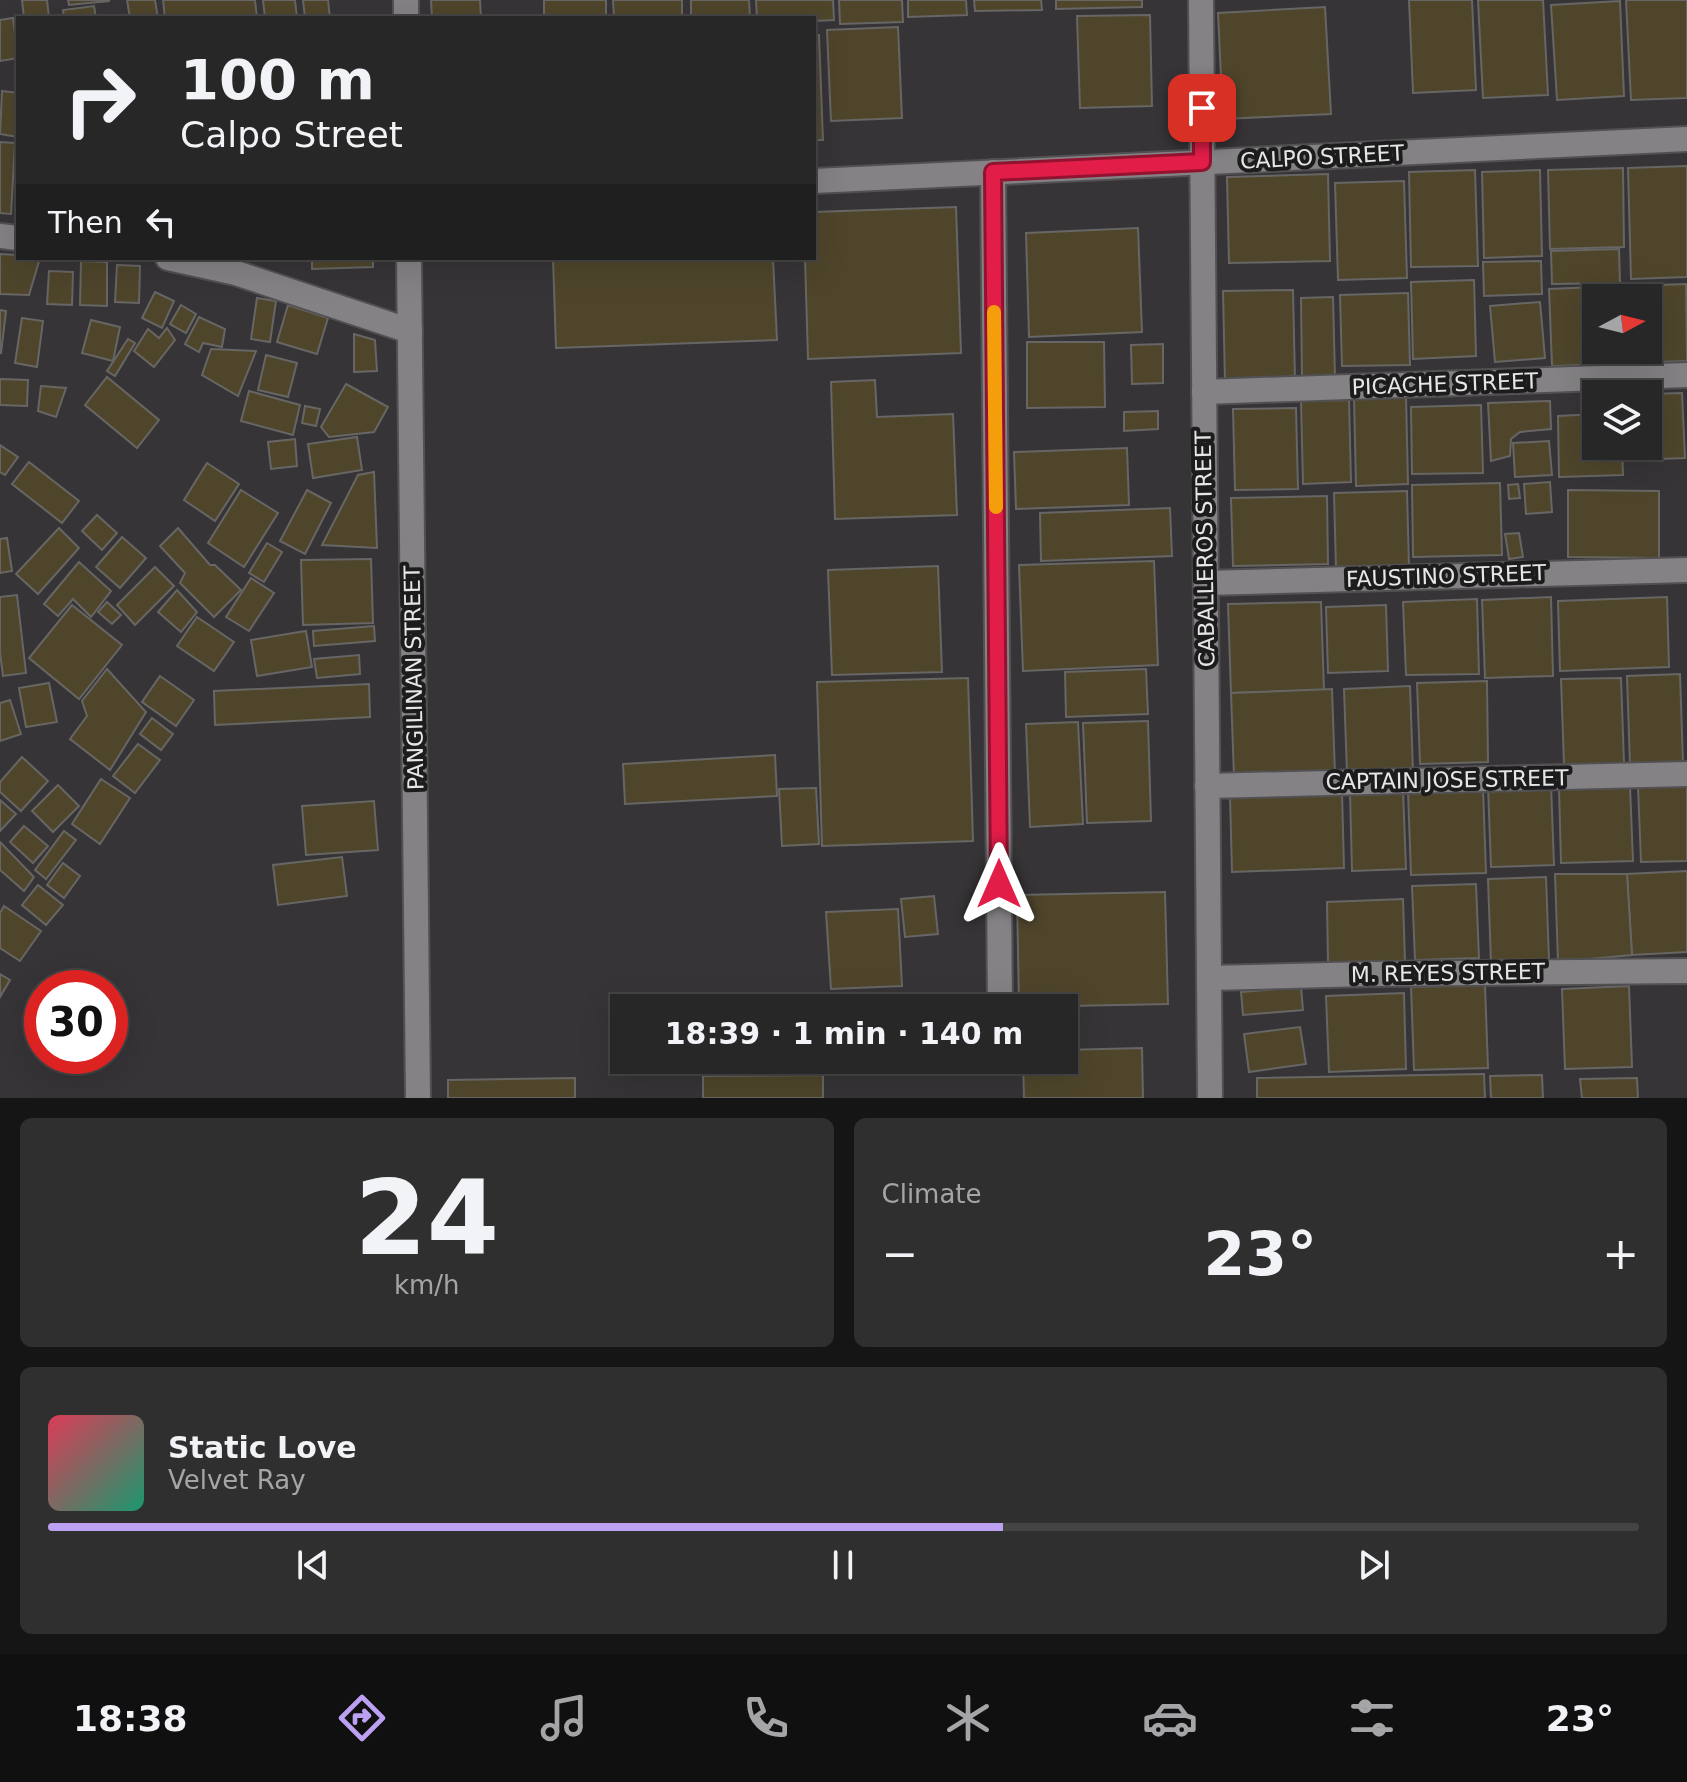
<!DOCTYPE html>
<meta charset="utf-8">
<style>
:root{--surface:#282728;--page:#302f30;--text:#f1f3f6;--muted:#a5a5a8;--line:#444445;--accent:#bca0f2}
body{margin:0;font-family:"DejaVu Sans",sans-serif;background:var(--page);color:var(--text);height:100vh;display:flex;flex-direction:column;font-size:30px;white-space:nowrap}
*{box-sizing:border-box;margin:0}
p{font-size:26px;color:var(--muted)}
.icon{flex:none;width:44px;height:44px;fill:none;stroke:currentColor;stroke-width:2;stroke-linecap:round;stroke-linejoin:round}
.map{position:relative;height:1098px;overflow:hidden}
.side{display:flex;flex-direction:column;gap:20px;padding:20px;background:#161516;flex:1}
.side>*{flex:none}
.top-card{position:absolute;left:16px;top:16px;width:800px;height:244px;border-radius:0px;box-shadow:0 8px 32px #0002,0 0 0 2px var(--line);background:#282728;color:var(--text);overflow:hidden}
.needle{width:52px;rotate:83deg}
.fabs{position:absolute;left:1582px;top:284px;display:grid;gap:16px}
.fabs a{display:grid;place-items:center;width:80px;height:80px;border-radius:0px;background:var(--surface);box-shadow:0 8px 32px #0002,0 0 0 2px var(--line);font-size:40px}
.speed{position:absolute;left:24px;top:970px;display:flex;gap:16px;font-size:40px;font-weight:700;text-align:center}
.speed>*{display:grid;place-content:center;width:104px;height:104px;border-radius:50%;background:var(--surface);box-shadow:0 8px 32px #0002,0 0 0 2px var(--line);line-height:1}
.speed .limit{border:12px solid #d22;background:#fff;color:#111}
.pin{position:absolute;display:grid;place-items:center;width:68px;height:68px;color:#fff;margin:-34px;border-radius:16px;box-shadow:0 4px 12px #0006}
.me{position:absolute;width:88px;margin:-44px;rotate:0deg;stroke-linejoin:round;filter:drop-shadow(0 0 6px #0008)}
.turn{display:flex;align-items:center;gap:28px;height:168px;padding:0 32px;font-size:36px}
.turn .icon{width:104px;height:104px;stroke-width:2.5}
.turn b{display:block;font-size:56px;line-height:68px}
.then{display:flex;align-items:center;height:76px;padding:0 32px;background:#0003;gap:16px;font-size:30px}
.big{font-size:60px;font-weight:800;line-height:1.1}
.side .tile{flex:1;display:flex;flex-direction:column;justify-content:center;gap:12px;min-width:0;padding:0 28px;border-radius:12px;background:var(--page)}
.side .dial{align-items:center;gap:0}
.dial b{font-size:104px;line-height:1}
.song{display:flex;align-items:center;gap:24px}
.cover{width:96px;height:96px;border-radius:12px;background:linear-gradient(135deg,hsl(350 70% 55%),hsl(160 70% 35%))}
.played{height:8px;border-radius:4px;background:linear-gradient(90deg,var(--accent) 60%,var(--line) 60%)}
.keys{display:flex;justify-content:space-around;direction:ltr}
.heat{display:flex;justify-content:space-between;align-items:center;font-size:44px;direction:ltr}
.side .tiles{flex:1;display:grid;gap:20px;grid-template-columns:1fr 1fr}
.tile:last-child{grid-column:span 2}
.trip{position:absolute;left:610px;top:994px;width:468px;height:80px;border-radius:0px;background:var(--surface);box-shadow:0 8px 32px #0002,0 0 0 2px var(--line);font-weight:800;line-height:80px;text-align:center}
.tabs{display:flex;height:128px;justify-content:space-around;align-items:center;background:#101010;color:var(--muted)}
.tabs .icon{width:56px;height:56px}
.tabs .selected{color:var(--accent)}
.tabs b{font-size:36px;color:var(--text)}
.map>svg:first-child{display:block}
.building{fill:#4e452b;stroke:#676664;stroke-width:2}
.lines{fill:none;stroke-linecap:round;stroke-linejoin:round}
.minor-casing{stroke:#525052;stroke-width:28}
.minor{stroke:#848284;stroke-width:24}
.route-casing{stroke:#92132f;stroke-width:20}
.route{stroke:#e11d48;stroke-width:14}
.slow{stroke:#f59e0b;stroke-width:14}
.labels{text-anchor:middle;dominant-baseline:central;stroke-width:8;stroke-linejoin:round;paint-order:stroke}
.street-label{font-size:22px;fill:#e7e6e7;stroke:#1d1c1d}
</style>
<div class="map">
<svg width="1687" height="1098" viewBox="0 0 1687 1098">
<rect width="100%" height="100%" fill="#363436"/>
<g class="building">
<path d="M22,0H47L49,18H24Z"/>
<path d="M68,0H109V1L69,5Z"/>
<path d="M127,0H155L158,18H130Z"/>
<path d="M163,0H255L257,18H165Z"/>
<path d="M263,0H295L297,18H265Z"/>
<path d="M303,0H328L330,18H305Z"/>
<path d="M431,0H480L481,18H432Z"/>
<rect x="544" y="0" width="62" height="18"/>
<path d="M613,0H682V18H614Z"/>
<path d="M691,0H749L750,18H691Z"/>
<path d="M756,0H833L834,20L814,21V18H757Z"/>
<path d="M839,0H902L903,22L840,24Z"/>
<path d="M908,0H966L967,15L908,17Z"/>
<path d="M974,0H1041L1042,10L975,11Z"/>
<path d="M1056,0H1142V7L1056,9Z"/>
<path d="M1409,0H1472L1476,90L1413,93Z"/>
<path d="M1478,0H1543L1548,95L1483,98Z"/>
<path d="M1626,0H1687V98L1631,100Z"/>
<path d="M1620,1L1624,96L1557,100L1551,5Z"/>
<path d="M94,6L96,18H64L63,10Z"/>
<path d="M1325,7L1331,114L1223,119L1218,13Z"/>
<path d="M1150,15L1152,106L1080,108L1077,16Z"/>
<path d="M13,18L18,58L0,61V20Z"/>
<path d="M898,27L902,118L831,121L827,30Z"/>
<path d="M814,35H819L823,140H814Z"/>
<path d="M2,91L18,93V137L0,134Z"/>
<path d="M0,142L15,143L11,214L0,213Z"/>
<path d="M1687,166V277L1631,279L1628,168Z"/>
<path d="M1623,168L1624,247L1550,249L1548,170Z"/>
<path d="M1475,170L1478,266L1411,267L1409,172Z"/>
<path d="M1540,170L1542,256L1484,258L1482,172Z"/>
<path d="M1328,174L1330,261L1229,263L1227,177Z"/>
<path d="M1404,181L1407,278L1338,280L1335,183Z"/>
<path d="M956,207L961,353L808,359L805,258H814V212Z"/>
<path d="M1138,228L1142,332L1029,337L1026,233Z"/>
<path d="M1619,249L1620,283L1552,284L1551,251Z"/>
<path d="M0,254L18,255V258H40L29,295L0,294Z"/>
<path d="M251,258H305V261L251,260Z"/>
<path d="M312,258H373V267L312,269Z"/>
<path d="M553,258H773L777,340L556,348Z"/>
<path d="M81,261L107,262V306L80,305Z"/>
<path d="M1541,261L1542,294L1484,296L1483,262Z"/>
<path d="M117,265L140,266L139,303L115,302Z"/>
<path d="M49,271L73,272L72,305L47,304Z"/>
<path d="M1474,280L1476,356L1413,359L1411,282Z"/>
<path d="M1686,284L1687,361L1627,363V350H1648V298H1625V286Z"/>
<path d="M1619,286L1620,298H1596V350H1621V364L1552,366L1549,289Z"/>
<path d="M1293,290L1295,380L1225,382L1223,291Z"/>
<path d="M155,292L174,301L162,328L142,318Z"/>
<path d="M1408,293L1410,365L1342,366L1340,295Z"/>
<path d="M1333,297L1335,378L1302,379L1301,298Z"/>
<path d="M257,298L276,301L270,342L251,339Z"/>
<path d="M1540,302L1545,358L1495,362L1490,306Z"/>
<path d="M181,305L196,314L186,333L170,324Z"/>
<path d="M288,305L328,318L317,354L277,342Z"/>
<path d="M0,310L6,311L1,353H0Z"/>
<path d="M199,317L225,329L222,347L203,343L199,352L185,344Z"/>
<path d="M22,318L43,321L37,367L15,363Z"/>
<path d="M91,320L120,327L113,361L82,353Z"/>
<path d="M167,328L175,340L154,367L134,351L148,329L159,338Z"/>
<path d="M354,334L375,340L377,371L354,372Z"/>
<path d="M128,339L135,343L115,376L107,371Z"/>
<path d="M1027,342H1104L1105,407L1027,408Z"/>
<path d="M1163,344V383L1132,384L1131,345Z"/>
<path d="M211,349L256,351L238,396L202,375Z"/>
<path d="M266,355L297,363L288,397L258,390Z"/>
<path d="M107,377L159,420L137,448L85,405Z"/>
<path d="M0,379L28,380L27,406L0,405Z"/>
<path d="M875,380L877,417L953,414L957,515L835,519L831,382Z"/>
<path d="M346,384L388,407L374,432L329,437L321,427Z"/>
<path d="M41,386L66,388L56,417L38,411Z"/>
<path d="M249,391L300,405L293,435L241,421Z"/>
<path d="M1682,393L1685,458L1632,460L1631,446H1648V394Z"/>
<path d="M1406,395L1408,484L1356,486L1354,396Z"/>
<path d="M1349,400L1351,482L1303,484L1301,401Z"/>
<path d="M1550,401L1551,429L1520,432L1511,439L1510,456L1491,461L1488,403Z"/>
<path d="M1481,405L1483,473L1412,474L1411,407Z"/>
<path d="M305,406L320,409L316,426L302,423Z"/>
<path d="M1296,408L1298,489L1235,490L1233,409Z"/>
<path d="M1158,411V429L1124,431V412Z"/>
<path d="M1596,414V446H1622L1623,475L1559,477L1558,416Z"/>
<path d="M357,437L362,470L313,478L308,444Z"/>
<path d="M295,439L297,466L271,469L268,442Z"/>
<path d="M1549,441L1552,475L1515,477L1513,443Z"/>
<path d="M0,445L18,457L5,475L0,472Z"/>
<path d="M1127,448L1129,505L1016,509L1014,452Z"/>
<path d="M29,462L79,501L62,523L12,484Z"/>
<path d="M207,463L239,484L215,521L184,500Z"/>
<path d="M374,472L377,548L322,545L358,475Z"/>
<path d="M1550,482L1552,512L1526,514L1524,484Z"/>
<path d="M1500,483L1502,555L1413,557L1412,485Z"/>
<path d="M1518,484L1520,498L1509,499L1508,485Z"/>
<path d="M241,490L278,513L244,567L208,543Z"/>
<path d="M307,490L331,503L305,554L280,541Z"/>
<path d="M1568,490L1659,491V558L1568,557Z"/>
<path d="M1407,491L1409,567L1336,569L1334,493Z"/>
<path d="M1327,496L1328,564L1233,566L1231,498Z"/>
<path d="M1170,508L1172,556L1041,561L1040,513Z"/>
<path d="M97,515L117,533L102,550L82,531Z"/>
<path d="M59,528L79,548L38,594L16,574Z"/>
<path d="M178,528L210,565H215L241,590L214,617L180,583L185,573L160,546Z"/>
<path d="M1519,533L1523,557L1509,559L1505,534Z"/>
<path d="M122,537L146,558L120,588L96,567Z"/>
<path d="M7,538L12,571L0,573V539Z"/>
<path d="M267,543L282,552L264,582L249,573Z"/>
<path d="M371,559L373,623L303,625L301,560Z"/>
<path d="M1154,561L1158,665L1023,671L1019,565Z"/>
<path d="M79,562L111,591L91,617L73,599L58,616L44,604Z"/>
<path d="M938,566L942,672L832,675L828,570Z"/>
<path d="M155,567L174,586L135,625L117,605Z"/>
<path d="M251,578L274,593L249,631L226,617Z"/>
<path d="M177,590L197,612L181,632L158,612Z"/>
<path d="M17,595L26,673L3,676L0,653V597Z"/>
<path d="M1551,597L1553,676L1485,678L1482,600Z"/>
<path d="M1667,597L1669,667L1560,671L1558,601Z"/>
<path d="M1477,599L1479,674L1406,675L1403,602Z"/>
<path d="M107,602L121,615L112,624L98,612Z"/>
<path d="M1321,602L1324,690L1231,693L1228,604Z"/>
<path d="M72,605L122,645L79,699L29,658Z"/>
<path d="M1386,605L1388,671L1328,673L1326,607Z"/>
<path d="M197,617L234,642L214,671L177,646Z"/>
<path d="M374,626L375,641L314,646L313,631Z"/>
<path d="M306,631L312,667L257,676L251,640Z"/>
<path d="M359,655L360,674L317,678L314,659Z"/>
<path d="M107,669L146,712L110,770L70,739L87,716L82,701Z"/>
<path d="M1146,669L1148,714L1066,717L1065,672Z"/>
<path d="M1680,674L1683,763L1630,765L1627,676Z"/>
<path d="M160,676L194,700L176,726L142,702Z"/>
<path d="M968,678L973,841L822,846L817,682Z"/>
<path d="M1621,678L1624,763L1564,765L1561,679Z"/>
<path d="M1487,681L1488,762L1420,764L1417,683Z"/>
<path d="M49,683L57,722L26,727L19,688Z"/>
<path d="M369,684L370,717L215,725L214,691Z"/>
<path d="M1410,686L1413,772L1347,773L1344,689Z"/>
<path d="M1332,689L1335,774L1234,777L1231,693Z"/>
<path d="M10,700L21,734L0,741V703Z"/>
<path d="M152,718L173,734L161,750L140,734Z"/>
<path d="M1148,721L1151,821L1087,823L1083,723Z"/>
<path d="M1078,722L1083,824L1030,827L1026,724Z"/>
<path d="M138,744L160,760L135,793L113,776Z"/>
<path d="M775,755L777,796L625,804L623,764Z"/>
<path d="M22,757L48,781L21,811L0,792V782Z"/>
<path d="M101,779L130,798L100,844L72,824Z"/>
<path d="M1551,784L1554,865L1491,867L1488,786Z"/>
<path d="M58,785L79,806L53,832L32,811Z"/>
<path d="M1687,785V861L1641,862L1638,786Z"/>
<path d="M1630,786L1633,861L1561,863L1559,788Z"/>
<path d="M816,788L819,844L782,846L779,789Z"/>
<path d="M1483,788L1486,873L1411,875L1408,791Z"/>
<path d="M1403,790L1406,869L1352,871L1350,792Z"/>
<path d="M1342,792L1344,868L1232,872L1230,796Z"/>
<path d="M0,800L16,814L0,831Z"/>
<path d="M374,801L378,850L306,855L302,806Z"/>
<path d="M24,826L48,846L33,863L10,842Z"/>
<path d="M64,831L76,840L46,879L35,870Z"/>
<path d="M0,842L34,877L24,891L0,870Z"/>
<path d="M342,857L347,896L278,905L273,865Z"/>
<path d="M63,863L80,876L64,898L47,885Z"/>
<path d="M1687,871V952L1632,955L1627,874Z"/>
<path d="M1555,874H1627L1632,955L1558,962Z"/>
<path d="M1546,877L1549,960L1491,963L1488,879Z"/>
<path d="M1476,884L1479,958L1415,960L1412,886Z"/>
<path d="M38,885L63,905L46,925L22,905Z"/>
<path d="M1165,892L1168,1004L1019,1007L1017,895Z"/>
<path d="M934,896L938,934L905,937L901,899Z"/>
<path d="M1403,899L1405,961L1328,963L1327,902Z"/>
<path d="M4,906L41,931L20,961L0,948V913Z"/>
<path d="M898,909L902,986L831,989L826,912Z"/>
<path d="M0,974L10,980L0,997Z"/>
<path d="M1485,985L1488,1068L1414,1070L1411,987Z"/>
<path d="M1629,986L1632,1067L1565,1069L1562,989Z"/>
<path d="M1301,987L1303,1010L1243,1015L1241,992Z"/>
<path d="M1404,993L1406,1069L1329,1072L1326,996Z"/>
<path d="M1300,1027L1306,1064L1249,1072L1244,1034Z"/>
<path d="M1142,1048L1143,1098H1024L1023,1060H1064V1050Z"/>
<path d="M1484,1074L1485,1098H1257V1078Z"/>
<path d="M823,1075V1098H703V1076Z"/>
<path d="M1542,1075L1543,1098H1491L1490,1076Z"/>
<path d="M575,1078V1098H448V1080Z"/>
<path d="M1637,1078L1638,1098H1582L1580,1079Z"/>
</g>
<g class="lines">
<g class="minor-casing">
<g id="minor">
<path d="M406,0V18"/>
<path d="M1201,0L1210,1098"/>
<path d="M993,172L1000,1008"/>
<path d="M814,181L1687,139"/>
<path d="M0,236L18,238"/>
<path d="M168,258L236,273L410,331"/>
<path d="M409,258L418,1098"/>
<path d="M1204,392L1687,375"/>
<path d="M1206,583L1687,570"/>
<path d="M1207,786L1687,774"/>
<path d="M1209,978L1368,974L1687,971"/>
</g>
</g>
<use href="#minor" class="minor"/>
</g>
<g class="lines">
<g class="route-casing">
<path id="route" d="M999,884L993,172L1202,162V108"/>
</g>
<use href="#route" class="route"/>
<path class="slow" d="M994,312L996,507"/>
</g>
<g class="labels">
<g class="street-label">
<text transform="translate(1322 157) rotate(-3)">CALPO STREET</text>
<text transform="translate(1445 384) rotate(-2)">PICACHE STREET</text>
<text transform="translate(1205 549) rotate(-91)">CABALLEROS STREET</text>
<text transform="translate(1446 576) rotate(-2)">FAUSTINO STREET</text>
<text transform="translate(414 678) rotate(-91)">PANGILINAN STREET</text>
<text transform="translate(1447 780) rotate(-1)">CAPTAIN JOSE STREET</text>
<text transform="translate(1448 973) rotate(-1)">M. REYES STREET</text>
</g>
</g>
</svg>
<div class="fabs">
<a><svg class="needle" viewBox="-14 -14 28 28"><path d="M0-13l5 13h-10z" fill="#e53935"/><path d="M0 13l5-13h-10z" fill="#a5a5a8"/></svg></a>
<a><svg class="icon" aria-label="layers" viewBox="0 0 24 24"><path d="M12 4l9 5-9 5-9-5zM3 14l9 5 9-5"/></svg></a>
</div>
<div class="speed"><div class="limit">30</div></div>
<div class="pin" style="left:1202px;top:108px;background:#d93025"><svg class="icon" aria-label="arrive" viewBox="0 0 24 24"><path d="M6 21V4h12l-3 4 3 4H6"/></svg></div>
<svg class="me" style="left:999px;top:884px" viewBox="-20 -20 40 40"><path d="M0-17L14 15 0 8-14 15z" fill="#e11d48" stroke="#fff" stroke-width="4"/></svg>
<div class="trip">18:39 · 1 min · 140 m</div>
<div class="top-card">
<div class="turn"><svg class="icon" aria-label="right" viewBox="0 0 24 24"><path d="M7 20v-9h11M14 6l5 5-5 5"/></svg><div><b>100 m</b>Calpo Street</div></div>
<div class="then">Then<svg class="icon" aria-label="left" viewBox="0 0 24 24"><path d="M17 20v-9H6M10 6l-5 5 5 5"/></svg></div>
</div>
</div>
<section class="side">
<div class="tiles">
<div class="tile dial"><b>24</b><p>km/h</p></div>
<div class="tile"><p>Climate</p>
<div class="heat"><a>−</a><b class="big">23°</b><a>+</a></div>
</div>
<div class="tile">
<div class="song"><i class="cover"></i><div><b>Static Love</b><p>Velvet Ray</p></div></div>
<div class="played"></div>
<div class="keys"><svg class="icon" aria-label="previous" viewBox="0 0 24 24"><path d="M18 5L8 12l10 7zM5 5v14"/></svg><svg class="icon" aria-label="pause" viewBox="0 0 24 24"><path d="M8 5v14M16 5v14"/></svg><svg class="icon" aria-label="next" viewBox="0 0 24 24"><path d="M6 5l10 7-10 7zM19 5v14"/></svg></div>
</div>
</div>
</section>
<nav class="tabs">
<b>18:38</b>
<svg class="icon selected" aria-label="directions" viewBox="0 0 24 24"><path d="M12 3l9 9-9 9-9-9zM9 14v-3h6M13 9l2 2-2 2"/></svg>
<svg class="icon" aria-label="music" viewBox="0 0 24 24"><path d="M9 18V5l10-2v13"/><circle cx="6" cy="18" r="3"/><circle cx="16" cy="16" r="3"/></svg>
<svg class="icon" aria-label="phone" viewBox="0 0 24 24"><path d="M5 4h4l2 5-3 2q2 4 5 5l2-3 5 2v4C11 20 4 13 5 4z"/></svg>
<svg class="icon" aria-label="climate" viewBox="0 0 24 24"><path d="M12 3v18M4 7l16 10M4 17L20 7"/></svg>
<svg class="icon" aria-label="car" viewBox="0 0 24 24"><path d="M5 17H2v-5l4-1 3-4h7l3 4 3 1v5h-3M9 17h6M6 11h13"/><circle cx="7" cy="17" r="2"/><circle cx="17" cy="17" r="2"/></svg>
<svg class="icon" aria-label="filters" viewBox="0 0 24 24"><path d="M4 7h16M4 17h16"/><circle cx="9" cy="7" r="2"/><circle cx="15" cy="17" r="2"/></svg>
<b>23°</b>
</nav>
